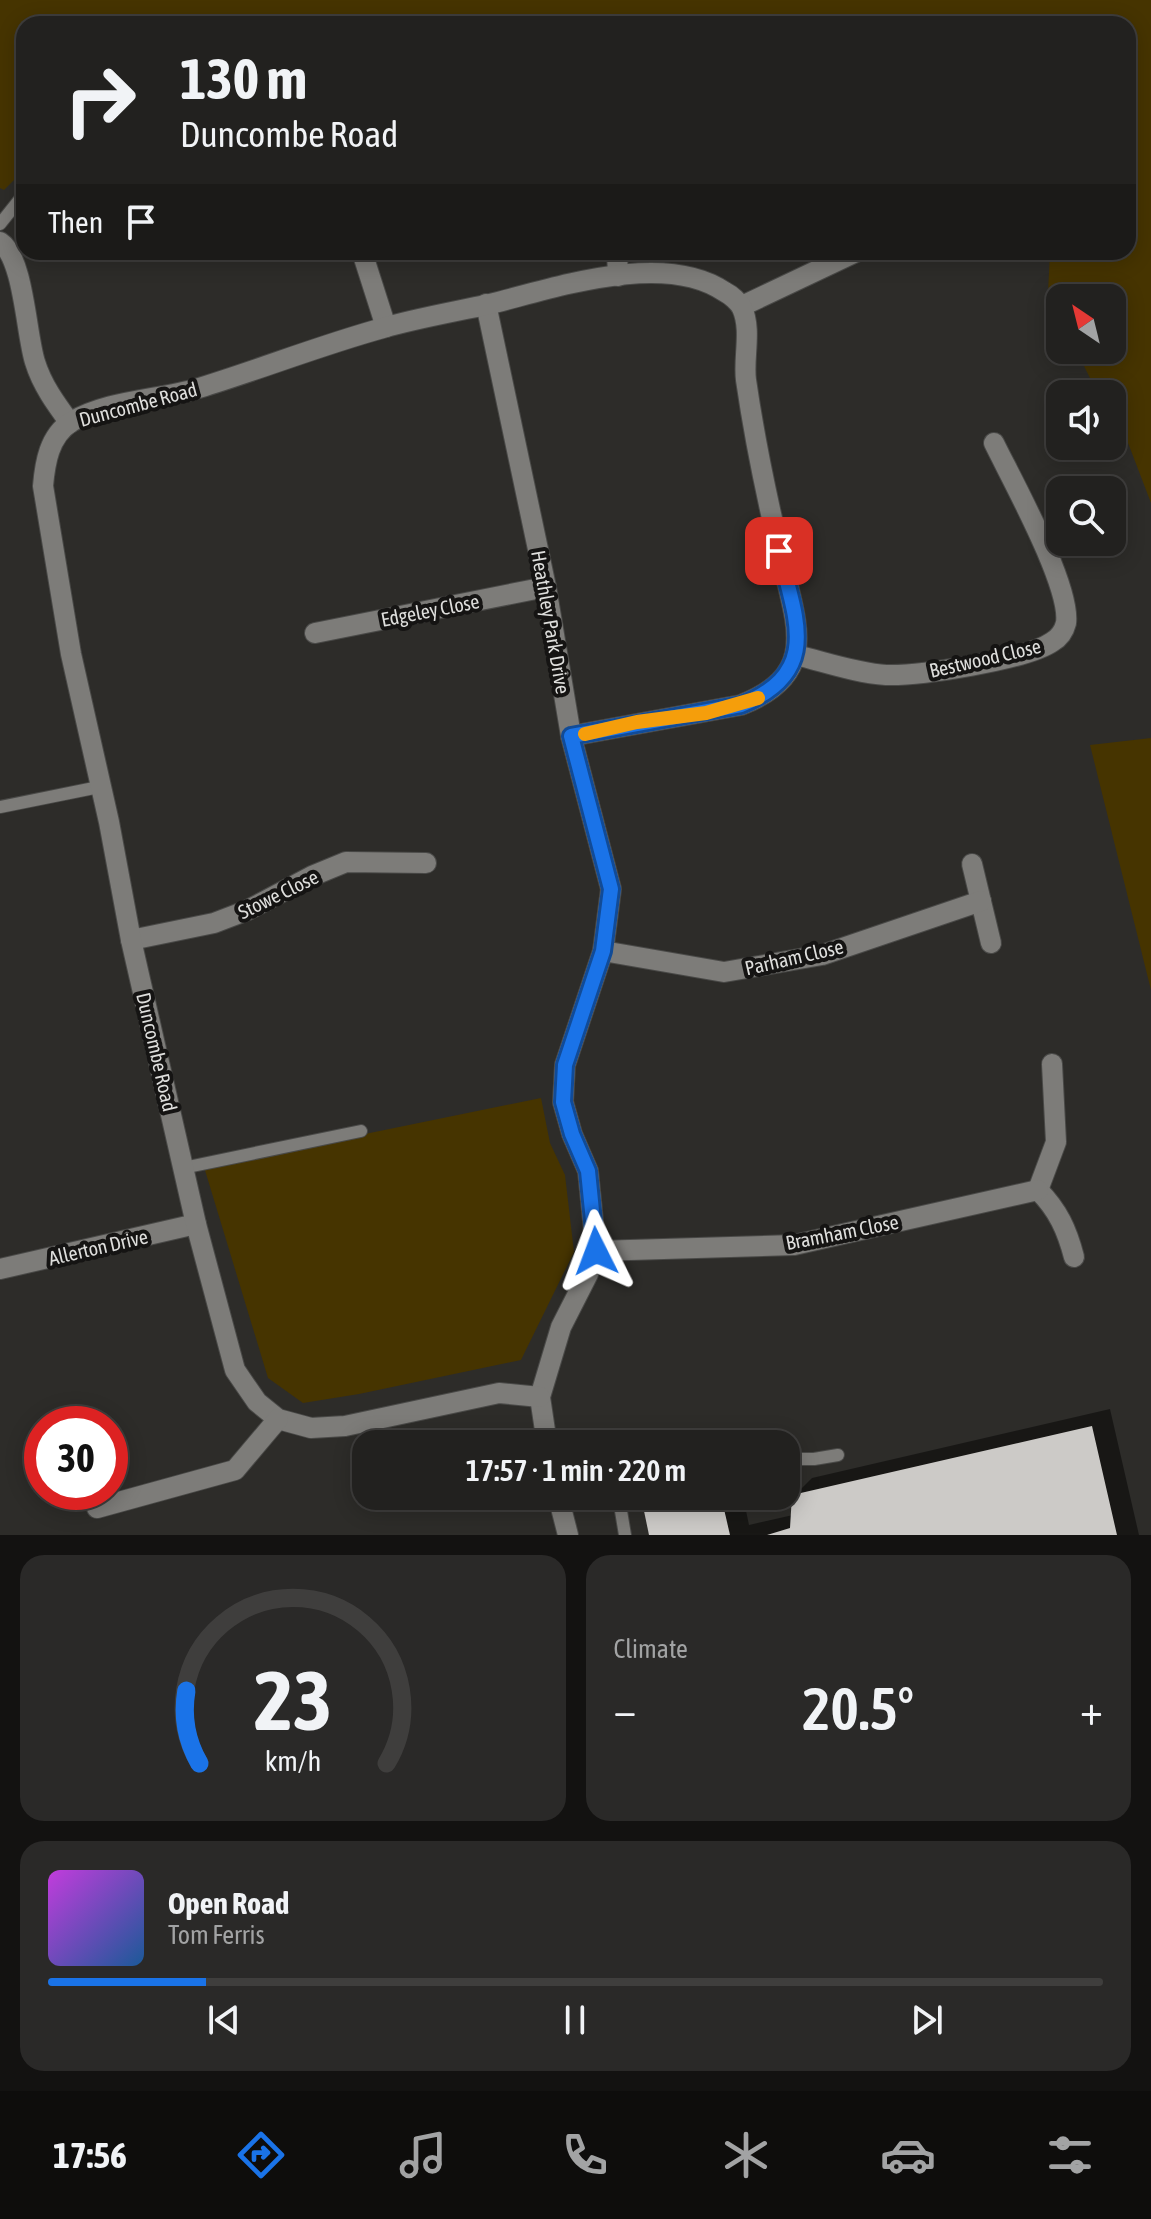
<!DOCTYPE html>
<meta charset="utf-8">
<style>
:root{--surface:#22211f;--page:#2a2928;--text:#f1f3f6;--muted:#a2a3a4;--line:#3f3e3d;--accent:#1a73e8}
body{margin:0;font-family:"Asap Condensed",sans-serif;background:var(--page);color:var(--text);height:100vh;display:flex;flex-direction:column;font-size:30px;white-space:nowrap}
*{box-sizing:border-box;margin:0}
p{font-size:26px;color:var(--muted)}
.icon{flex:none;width:44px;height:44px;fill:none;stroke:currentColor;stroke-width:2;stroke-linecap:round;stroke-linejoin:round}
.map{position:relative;height:1535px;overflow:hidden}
.panel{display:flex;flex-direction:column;gap:20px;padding:20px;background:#131211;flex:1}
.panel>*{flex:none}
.top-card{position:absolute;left:16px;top:16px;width:1120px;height:244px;border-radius:24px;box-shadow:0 4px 20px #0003,0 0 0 2px var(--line);background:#22211f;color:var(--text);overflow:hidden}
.needle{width:52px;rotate:325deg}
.tools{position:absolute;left:1046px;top:284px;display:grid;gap:16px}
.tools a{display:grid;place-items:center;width:80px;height:80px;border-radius:16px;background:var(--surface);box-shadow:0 4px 20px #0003,0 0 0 2px var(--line);font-size:40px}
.speed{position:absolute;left:24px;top:1406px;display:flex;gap:16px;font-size:40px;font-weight:700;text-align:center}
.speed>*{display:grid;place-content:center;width:104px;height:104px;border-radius:50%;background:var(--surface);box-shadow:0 4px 20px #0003,0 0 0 2px var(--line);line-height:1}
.speed .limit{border:12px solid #d22;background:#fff;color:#111}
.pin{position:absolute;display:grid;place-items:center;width:68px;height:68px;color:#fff;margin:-34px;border-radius:16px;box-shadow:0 4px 12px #0006}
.me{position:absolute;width:88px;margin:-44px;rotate:357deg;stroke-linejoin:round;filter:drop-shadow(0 0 6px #0008)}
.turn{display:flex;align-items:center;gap:28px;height:168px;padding:0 32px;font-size:36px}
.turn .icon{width:104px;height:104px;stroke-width:2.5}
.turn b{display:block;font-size:56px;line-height:68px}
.then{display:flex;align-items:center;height:76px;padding:0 32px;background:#0003;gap:16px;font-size:30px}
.big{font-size:60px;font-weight:600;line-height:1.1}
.panel .widget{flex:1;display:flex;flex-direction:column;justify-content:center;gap:12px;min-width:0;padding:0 28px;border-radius:24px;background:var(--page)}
.panel .dial{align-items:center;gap:0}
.dial svg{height:208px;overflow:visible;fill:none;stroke:var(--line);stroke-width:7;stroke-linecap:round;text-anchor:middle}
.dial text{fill:var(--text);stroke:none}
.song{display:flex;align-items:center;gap:24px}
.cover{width:96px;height:96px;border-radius:12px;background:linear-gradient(135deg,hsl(290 70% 55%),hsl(210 70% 35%))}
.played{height:8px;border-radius:4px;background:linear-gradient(90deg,var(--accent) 15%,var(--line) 15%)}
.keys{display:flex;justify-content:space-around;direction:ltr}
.heat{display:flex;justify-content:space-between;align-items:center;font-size:44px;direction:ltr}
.panel .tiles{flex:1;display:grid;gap:20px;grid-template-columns:1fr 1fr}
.widget:last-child{grid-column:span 2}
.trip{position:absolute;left:352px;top:1430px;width:448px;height:80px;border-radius:24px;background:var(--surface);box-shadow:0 4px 20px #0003,0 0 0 2px var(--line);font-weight:600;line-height:80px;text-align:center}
.dock{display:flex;height:128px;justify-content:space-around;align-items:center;background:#0e0d0c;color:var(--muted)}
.dock .icon{width:56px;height:56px}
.dock .selected{color:var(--accent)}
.dock b{font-size:36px;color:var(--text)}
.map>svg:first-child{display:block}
.green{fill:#463400}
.shadow{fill:#0007}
.building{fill:#cccac7}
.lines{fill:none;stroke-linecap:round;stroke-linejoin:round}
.service-casing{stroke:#494947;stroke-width:14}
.minor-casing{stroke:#494947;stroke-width:22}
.service{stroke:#7d7c79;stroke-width:12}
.minor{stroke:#7d7c79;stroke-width:20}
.route-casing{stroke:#114b97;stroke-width:20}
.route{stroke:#1a73e8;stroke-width:14}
.slow{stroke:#f59e0b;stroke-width:14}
.labels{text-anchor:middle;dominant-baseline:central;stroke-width:8;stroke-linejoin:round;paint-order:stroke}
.street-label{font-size:20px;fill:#dededc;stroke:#151413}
</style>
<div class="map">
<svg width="1151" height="1535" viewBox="0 0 1151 1535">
<rect width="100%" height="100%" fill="#2d2c29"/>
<g class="green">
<path d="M0,0H1151V503L1112,401V394H1098L1076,350H1112V298H1060V317L1048,293L1050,252H1128V24H24V170L4,190L0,188Z"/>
<path d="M1151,738V990L1090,745Z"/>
<path d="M541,1098L550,1143L565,1175L574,1252L521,1360L359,1394L303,1403L268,1378L204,1167Z"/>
</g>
<path class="shadow" d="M1110,1409L1139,1535H651L646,1511L661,1496H743L749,1525L793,1515L794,1496L812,1478Z"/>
<g class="building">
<path d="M1092,1426L1117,1535H767L790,1528L792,1495Z"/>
<path d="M706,1496H721L730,1535H649L644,1511Z"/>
</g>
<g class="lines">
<g class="service-casing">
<g id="service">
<path d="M0,224L24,194"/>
<path d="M0,807L99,787"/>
<path d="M183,1168L361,1131"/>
<path d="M680,1444L703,1439L730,1444"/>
<path d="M786,1459H814L838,1455"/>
<path d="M622,1496L620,1505L625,1535"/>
</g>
</g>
<g class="minor-casing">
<g id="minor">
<path d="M0,242C24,258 26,334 35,362C42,385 56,404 70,423"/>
<path d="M362,252L386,327"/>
<path d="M617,252L618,276"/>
<path d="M486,304L546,587L571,736L611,889L603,951L565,1065L563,1102L572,1134L588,1171L596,1251L588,1274L561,1327L540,1397L547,1444"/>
<path d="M742,306L856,252"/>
<path d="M315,633L546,587"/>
<path d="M796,655C825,662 856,673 886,675C919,676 1026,660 1052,642C1059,638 1064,631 1066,623C1071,586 1012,480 994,443"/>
<path d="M972,864L991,943"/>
<path d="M131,940L214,923L248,910L312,876L346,862L426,863"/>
<path d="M603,951L724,972L822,955L981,901"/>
<path d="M1038,1190L1056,1142L1052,1064"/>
<path d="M1038,1190C1058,1210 1067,1230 1074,1257"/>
<path d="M596,1251L794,1245L1038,1190"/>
<path d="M0,1269L196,1224"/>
<path d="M540,1397L499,1393L345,1426L311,1428L278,1419L257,1402L235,1370L196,1224L131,940L109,822L71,654L43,486C45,463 49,436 71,422C108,400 158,400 199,388C261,369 321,345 383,328C418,318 454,312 490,304C555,288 664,250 725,292C731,295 739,302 742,308C752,330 743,358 746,380C755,442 768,504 783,565C798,629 817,675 741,705L571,736"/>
<path d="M558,1496L568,1535"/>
<path d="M97,1508L235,1470L278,1419"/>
</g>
</g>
<use href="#service" class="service"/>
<use href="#minor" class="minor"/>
</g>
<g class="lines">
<g class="route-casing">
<path id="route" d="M596,1251L588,1171L572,1134L563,1102L565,1065L603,951L611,889L571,736L741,705C823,672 795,618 779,551"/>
</g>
<use href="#route" class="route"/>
<path class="slow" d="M585,734L637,722L706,713L758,698"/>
</g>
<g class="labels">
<g class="street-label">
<text transform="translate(138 404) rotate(-15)">Duncombe Road</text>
<text transform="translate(430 610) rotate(-11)">Edgeley Close</text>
<text transform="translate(551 622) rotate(80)">Heathley Park Drive</text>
<text transform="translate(985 658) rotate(-13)">Bestwood Close</text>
<text transform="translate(278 894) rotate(-26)">Stowe Close</text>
<text transform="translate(794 957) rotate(-13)">Parham Close</text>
<text transform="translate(157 1052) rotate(77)">Duncombe Road</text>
<text transform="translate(842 1232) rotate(-11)">Bramham Close</text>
<text transform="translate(98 1247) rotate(-13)">Allerton Drive</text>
</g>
</g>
</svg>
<div class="tools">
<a><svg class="needle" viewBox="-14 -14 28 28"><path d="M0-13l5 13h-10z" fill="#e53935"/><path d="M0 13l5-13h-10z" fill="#a2a3a4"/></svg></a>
<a><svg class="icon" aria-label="sound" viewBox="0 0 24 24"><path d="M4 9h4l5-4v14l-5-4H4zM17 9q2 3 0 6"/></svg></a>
<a><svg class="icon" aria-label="search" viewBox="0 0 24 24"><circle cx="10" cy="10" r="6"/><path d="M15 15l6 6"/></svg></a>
</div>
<div class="speed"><div class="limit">30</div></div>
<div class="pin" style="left:779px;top:551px;background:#d93025"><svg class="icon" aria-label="arrive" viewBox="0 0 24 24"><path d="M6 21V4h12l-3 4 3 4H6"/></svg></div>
<svg class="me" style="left:596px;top:1251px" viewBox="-20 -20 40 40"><path d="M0-17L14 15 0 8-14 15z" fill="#1a73e8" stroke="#fff" stroke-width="4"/></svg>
<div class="trip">17:57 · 1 min · 220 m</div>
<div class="top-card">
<div class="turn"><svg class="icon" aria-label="right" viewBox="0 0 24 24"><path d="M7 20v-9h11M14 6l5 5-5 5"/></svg><div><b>130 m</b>Duncombe Road</div></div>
<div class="then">Then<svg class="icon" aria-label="arrive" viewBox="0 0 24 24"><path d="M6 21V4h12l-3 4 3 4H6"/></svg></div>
</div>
</div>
<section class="panel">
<div class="tiles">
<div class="widget dial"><svg viewBox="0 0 100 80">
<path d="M14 69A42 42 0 1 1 86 69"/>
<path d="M14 69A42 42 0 0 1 9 41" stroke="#1a73e8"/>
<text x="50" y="56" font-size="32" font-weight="700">23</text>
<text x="50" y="72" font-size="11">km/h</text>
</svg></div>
<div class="widget"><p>Climate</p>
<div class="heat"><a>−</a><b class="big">20.5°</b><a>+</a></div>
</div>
<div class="widget">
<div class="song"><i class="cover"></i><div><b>Open Road</b><p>Tom Ferris</p></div></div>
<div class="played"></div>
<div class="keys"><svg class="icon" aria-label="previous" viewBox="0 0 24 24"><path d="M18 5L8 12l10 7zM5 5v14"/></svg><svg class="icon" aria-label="pause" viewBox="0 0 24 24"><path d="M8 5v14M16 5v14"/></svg><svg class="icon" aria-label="next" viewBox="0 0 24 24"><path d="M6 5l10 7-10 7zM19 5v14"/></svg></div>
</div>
</div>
</section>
<nav class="dock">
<b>17:56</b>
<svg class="icon selected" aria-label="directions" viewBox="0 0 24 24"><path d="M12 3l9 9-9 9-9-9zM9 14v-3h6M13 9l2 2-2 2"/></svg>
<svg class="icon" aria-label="music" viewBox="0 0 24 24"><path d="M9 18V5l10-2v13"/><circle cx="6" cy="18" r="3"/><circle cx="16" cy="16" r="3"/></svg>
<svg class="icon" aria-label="phone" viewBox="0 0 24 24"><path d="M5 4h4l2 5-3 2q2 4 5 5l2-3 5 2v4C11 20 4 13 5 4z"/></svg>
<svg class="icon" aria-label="climate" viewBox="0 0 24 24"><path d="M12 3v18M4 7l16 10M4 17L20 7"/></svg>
<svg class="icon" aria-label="car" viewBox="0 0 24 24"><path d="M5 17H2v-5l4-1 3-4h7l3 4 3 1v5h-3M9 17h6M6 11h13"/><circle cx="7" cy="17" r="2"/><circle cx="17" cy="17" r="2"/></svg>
<svg class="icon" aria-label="filters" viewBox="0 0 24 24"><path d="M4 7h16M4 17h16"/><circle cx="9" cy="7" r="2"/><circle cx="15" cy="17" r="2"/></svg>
</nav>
